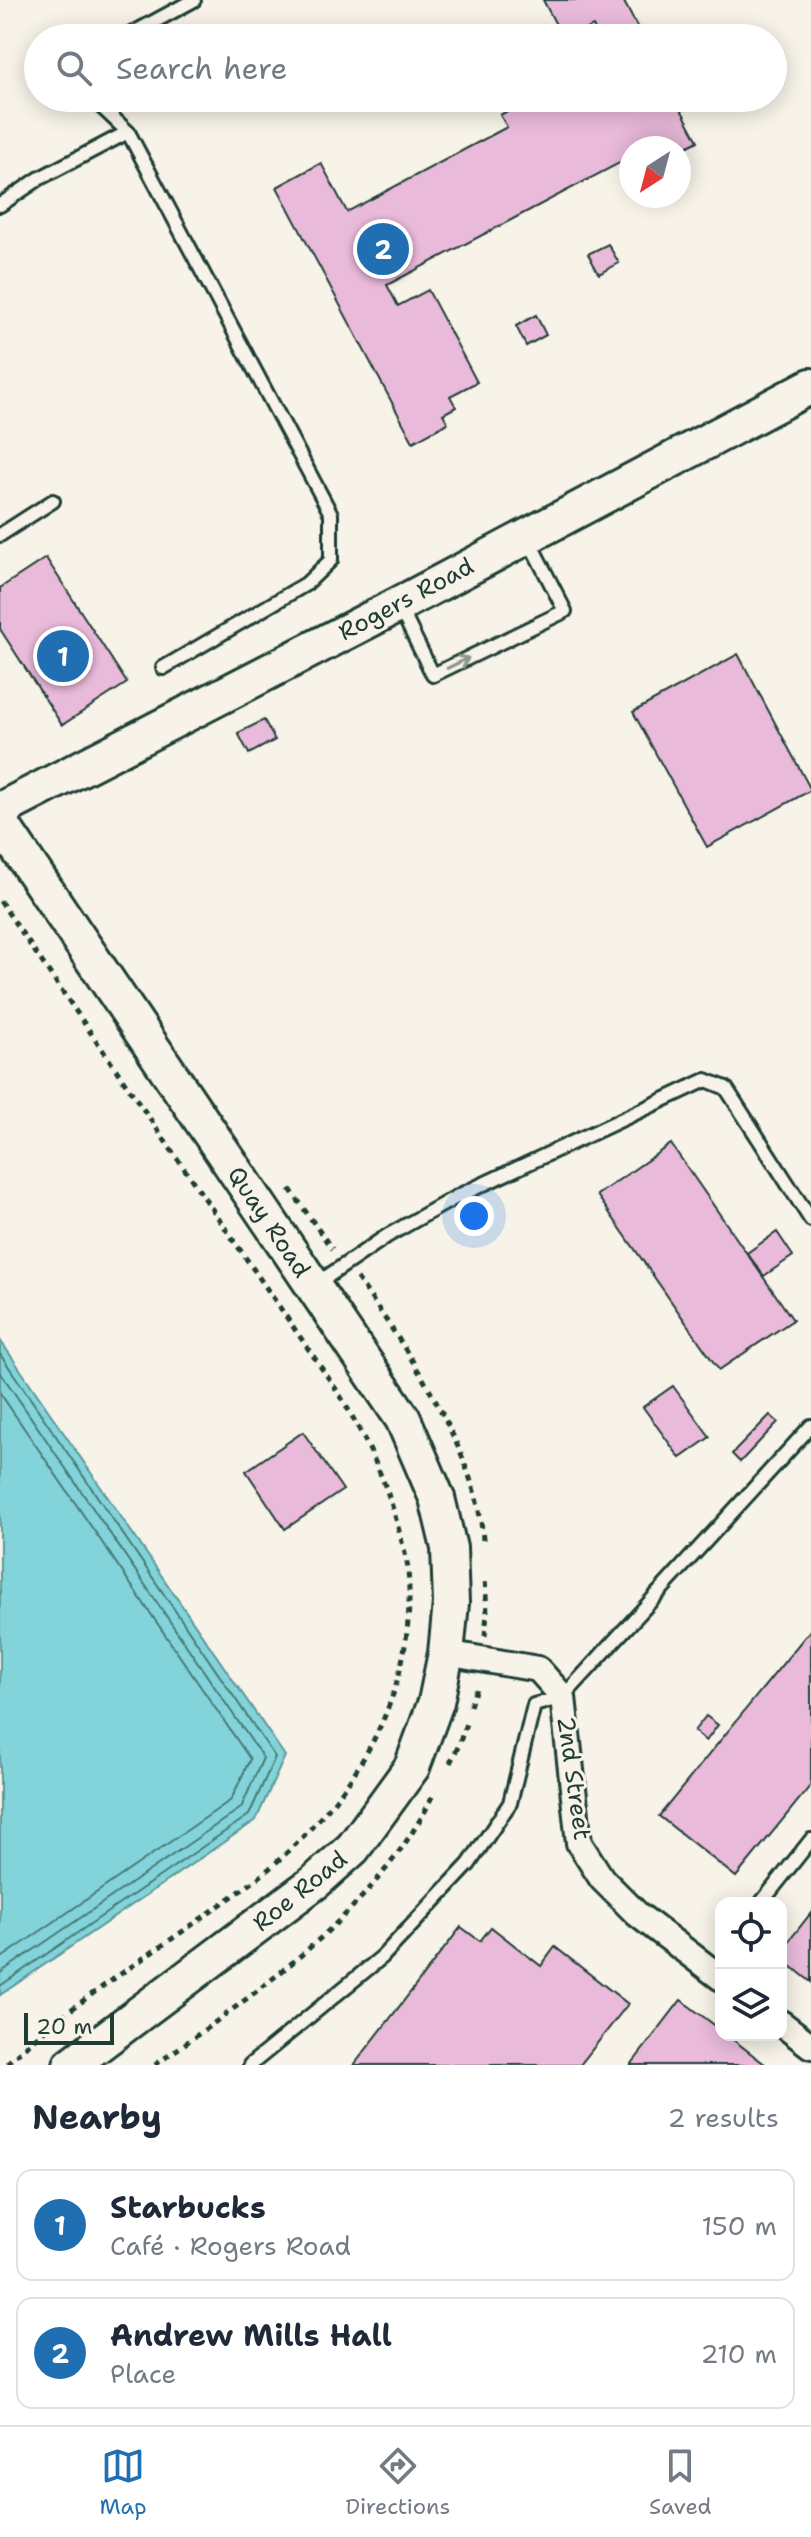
<!DOCTYPE html>
<html lang="en">
<head>
<meta charset="utf-8">
<style>
  :root { --surface:#fff; --page:#f6f6f7; --text:#1f2937; --muted:#747a83; --line:#e0e1e3; --accent:#1f6fb2 }
  body { margin:0; font-family:"Shantell Sans",sans-serif; background:var(--page); color:var(--text) }
  .controls { position:absolute; right:24px; bottom:24px; display:grid; overflow:hidden; border-radius:16px; box-shadow:0 4px 20px #0003 }
  .controls button { width:72px; height:72px; display:grid; place-items:center; padding:0; border:0; border-bottom:2px solid var(--line); background:var(--surface); color:var(--text); font:40px sans-serif }
  .compass { position:absolute; left:619px; top:136px; width:72px; height:72px; border-radius:50%; background:var(--surface); box-shadow:0 4px 20px #0003; rotate:216deg }
  .scale { position:absolute; left:24px; bottom:20px; width:90px; box-sizing:border-box; padding-left:8px; border:4px solid #1f3d34; border-top:0; font-size:22px; line-height:28px; white-space:nowrap; color:#1f3d34; -webkit-text-stroke:6px #f7f3e8; paint-order:stroke }
  .you { position:absolute; left:474px; top:1216px; width:28px; height:28px; margin:-20px; border:6px solid #fff; border-radius:50%; background:#1a73e8; box-shadow:0 0 0 12px #1a73e833 }
  .badge { display:grid; place-items:center; width:52px; height:52px; border-radius:50%; background:var(--accent); color:#fff; font-size:26px; font-weight:700 }
  .pin { position:absolute; translate:-50% -50%; border:4px solid #fff; box-shadow:0 2px 8px #0006 }
  .list { margin:0; padding:0; list-style:none }
  h2 { display:flex; justify-content:space-between; align-items:center; height:104px; margin:0; padding:0 32px; font-size:34px }
  h2 small { font-size:26px; font-weight:400; color:var(--muted) }
  .list li { display:grid; grid-template-columns:52px 1fr auto; gap:24px; align-items:center; box-sizing:border-box; height:112px; margin:0 16px 16px; padding:0 16px; border:2px solid var(--line); border-radius:16px }
  .list b { display:block; font-size:30px; white-space:nowrap }
  .list p { margin:0; font-size:26px; white-space:nowrap; color:var(--muted) }
  .list em { font-size:26px; font-style:normal; color:var(--muted) }
  .icon { flex:none; width:44px; height:44px; fill:none; stroke:currentColor; stroke-width:2; stroke-linecap:round; stroke-linejoin:round }
  .map { position:relative; flex:none; width:811px; height:2065px; overflow:hidden }
  .search { position:absolute; background:var(--surface); box-shadow:0 4px 20px #0003; left:24px; right:24px; top:24px; height:88px; display:flex; align-items:center; gap:20px; box-sizing:border-box; padding:0 28px; border-radius:44px; color:var(--muted); font-size:30px }
  .sheet { height:360px; background:var(--surface) }
  nav { display:flex; justify-content:space-around; align-items:center; box-sizing:border-box; height:112px; border-top:2px solid var(--line); background:var(--surface); font-size:22px; color:var(--muted) }
  nav a { display:grid; justify-items:center; gap:4px }
  nav .on { color:var(--accent) }
  .map>svg:first-child { display:block }
  .water { fill:#83d4da; stroke:#5b9898; stroke-width:2 }
  .lines { fill:none; stroke-linecap:round; stroke-linejoin:round }
  .shore { stroke:#477976; stroke-width:2 }
  .building { fill:#eabadb; stroke:#1f3d34; stroke-width:2 }
  .lane-casing { stroke:#1f3d34; stroke-width:18 }
  .street-casing { stroke:#1f3d34; stroke-width:30 }
  .secondary-casing { stroke:#1f3d34; stroke-width:40 }
  .path { stroke:#1f3d34; stroke-width:5; stroke-dasharray:6 6; stroke-linecap:butt }
  .lane { stroke:#f7f3e8; stroke-width:12 }
  .street { stroke:#f7f3e8; stroke-width:24 }
  .secondary { stroke:#f7f3e8; stroke-width:34 }
  .oneway { stroke:#8b988e }
  .labels { text-anchor:middle; stroke-width:6; stroke-linejoin:round; paint-order:stroke }
  .street-label { font-size:24px; fill:#1f3d34; stroke:#f7f3e8 }
</style>
</head>
<body>
<div class="map">
<svg width="811" height="2065" viewBox="0 0 811 2065">
  <rect width="100%" height="100%" fill="#f7f3e8"/>
  <filter id="ink" filterUnits="userSpaceOnUse"><feTurbulence type="fractalNoise" baseFrequency=".0125" numOctaves="2"/><feDisplacementMap in="SourceGraphic" scale="16" xChannelSelector="R" yChannelSelector="G"/><feConvolveMatrix kernelMatrix="1 2 1 2 8 2 1 2 1" color-interpolation-filters="sRGB"/></filter>
  <g filter="url(#ink)">
    <polygon class="water" points="0,1340 285,1756 256,1820 0,1995"/>
    <g class="lines">
      <g class="shore">
        <polyline points="0,1354 275,1757 249,1815 0,1986"/>
        <polyline points="0,1372 263,1758 241,1808 0,1973"/>
        <polyline points="0,1393 250,1759 231,1800 0,1959"/>
      </g>
    </g>
    <g class="building">
      <polygon points="543,0 623,0 643,38 599,38 593,26 569,38 563,38"/>
      <polygon points="344,98 366,98 348,107"/>
      <polygon points="533,98 540,108 560,98 675,98 698,141 679,151 679,148 658,148 656,144 648,148 631,148 631,157 387,285 398,306 428,290 477,382 450,396 456,407 443,414 448,423 413,442 277,187 321,163 347,212 507,127 500,115"/>
      <polygon points="608,244 619,263 599,274 588,254"/>
      <polygon points="536,315 546,335 526,346 516,326"/>
      <polygon points="46,558 127,683 62,725 0,629 0,588"/>
      <polygon points="738,654 811,790 707,847 633,712"/>
      <polygon points="264,720 275,740 249,754 238,733"/>
      <polygon points="671,1144 793,1320 719,1370 597,1195"/>
      <polygon points="777,1232 793,1256 764,1276 747,1253"/>
      <polygon points="673,1386 710,1437 680,1458 643,1407"/>
      <polygon points="770,1415 778,1422 740,1462 732,1454"/>
      <polygon points="303,1432 343,1490 285,1529 246,1471"/>
      <polygon points="811,1629 811,1785 736,1877 659,1816"/>
      <polygon points="706,1716 718,1725 706,1741 694,1731"/>
      <polygon points="811,1913 811,1982 781,1958 781,1951"/>
      <polygon points="461,1927 480,1941 491,1927 541,1966 555,1947 628,2004 580,2065 354,2065"/>
      <polygon points="681,2000 721,2030 721,2035 727,2035 766,2065 631,2065"/>
    </g>
    <g class="lines">
      <g class="lane-casing">
        <g id="lane">
          <polyline points="124,38 194,0"/>
          <polyline points="92,98 128,132 331,514 331,560 306,584 163,668"/>
          <polyline points="0,205 40,178 128,132"/>
          <polyline points="0,535 53,501"/>
          <polyline points="400,608 433,675 565,611 527,537"/>
          <polyline points="315,1285 387,1236 458,1196 706,1080 726,1088 811,1220"/>
          <polyline points="761,1903 811,1840"/>
          <polyline points="250,2065 382,1957 469,1864 510,1803 534,1705 563,1697 811,1426"/>
        </g>
      </g>
      <g class="street-casing">
        <g id="street">
          <polyline points="446,1653 538,1669 563,1697 579,1843 602,1879 637,1914 721,1978"/>
          <polyline points="781,2023 811,2046"/>
        </g>
      </g>
      <g class="secondary-casing">
        <g id="secondary">
          <polyline points="0,810 398,605 811,386"/>
          <polyline points="0,822 403,1419 437,1498 449,1548 451,1603 446,1653 436,1702 412,1767 353,1848 315,1882 71,2065"/>
        </g>
      </g>
      <g class="path">
        <path d="M0,901L338,1392C365,1437 388,1483 400,1535C403,1546 407,1559 408,1570C418,1695 355,1796 263,1874C246,1888 226,1900 209,1913C140,1962 66,2007 5,2065"/>
        <polyline points="290,1189 332,1249"/>
        <path d="M357,1278C407,1349 477,1452 483,1540"/>
        <polyline points="485,1636 487,1613 485,1578"/>
        <polyline points="470,1706 477,1685"/>
        <polyline points="450,1763 459,1745 467,1720"/>
        <path d="M155,2065C258,1992 375,1912 433,1796"/>
      </g>
      <use href="#lane" class="lane"/>
      <use href="#street" class="street"/>
      <use href="#secondary" class="secondary"/>
    </g>
    <defs><path id="oneway-shaft" d="M-6 0H5M1.5-3L5.5 0L1.5 3" fill="none" stroke-width="1.6" stroke-linecap="round" stroke-linejoin="round" transform="scale(2)"/></defs>
    <use class="oneway" href="#oneway-shaft" transform="translate(458 663) rotate(-26)"/>
  </g>
  <g class="labels">
    <g class="street-label">
      <text transform="translate(406 599) rotate(-28)" y="8">Rogers Road</text>
      <text transform="translate(269 1222) rotate(56)" y="8">Quay Road</text>
      <text transform="translate(574 1778) rotate(82)" y="8">2nd Street</text>
      <text transform="translate(300 1891) rotate(-39)" y="8">Roe Road</text>
    </g>
  </g>
</svg>
<div class="controls">
<button><svg class="icon" aria-label="locate" viewBox="0 0 24 24"><circle cx="12" cy="12" r="6"/><path d="M12 2v4M12 18v4M2 12h4M18 12h4"/></svg></button>
<button><svg class="icon" aria-label="layers" viewBox="0 0 24 24"><path d="M12 4l9 5-9 5-9-5zM3 14l9 5 9-5"/></svg></button>
</div>
<svg class="compass" viewBox="-18 -18 36 36"><path d="M0-13l5 13h-10z" fill="#e53935"/><path d="M0 13l5-13h-10z" fill="#747a83"/></svg>
<div class="scale">20 m</div>
<div class="you"></div>
<div class="pin badge" style="left:63px;top:656px">1</div>
<div class="pin badge" style="left:383px;top:249px">2</div>
<div class="search"><svg class="icon" aria-label="search" viewBox="0 0 24 24"><circle cx="10" cy="10" r="6"/><path d="M15 15l6 6"/></svg>Search here</div>
</div>
<section class="sheet">
<h2>Nearby<small>2 results</small></h2>
<ul class="list">
<li><span class="badge">1</span><div><b>Starbucks</b><p>Café · Rogers Road</p></div><em>150 m</em></li>
<li><span class="badge">2</span><div><b>Andrew Mills Hall</b><p>Place</p></div><em>210 m</em></li>
</ul>
</section>
<nav>
<a class="on"><svg class="icon" aria-label="map" viewBox="0 0 24 24"><path d="M3 6l6-2 6 2 6-2v14l-6 2-6-2-6 2zM9 4v14M15 6v14"/></svg>Map</a>
<a><svg class="icon" aria-label="directions" viewBox="0 0 24 24"><path d="M12 3l9 9-9 9-9-9zM9 14v-3h6M13 9l2 2-2 2"/></svg>Directions</a>
<a><svg class="icon" aria-label="saved" viewBox="0 0 24 24"><path d="M7 4h10v16l-5-4-5 4z"/></svg>Saved</a>
</nav>
</body>
</html>
